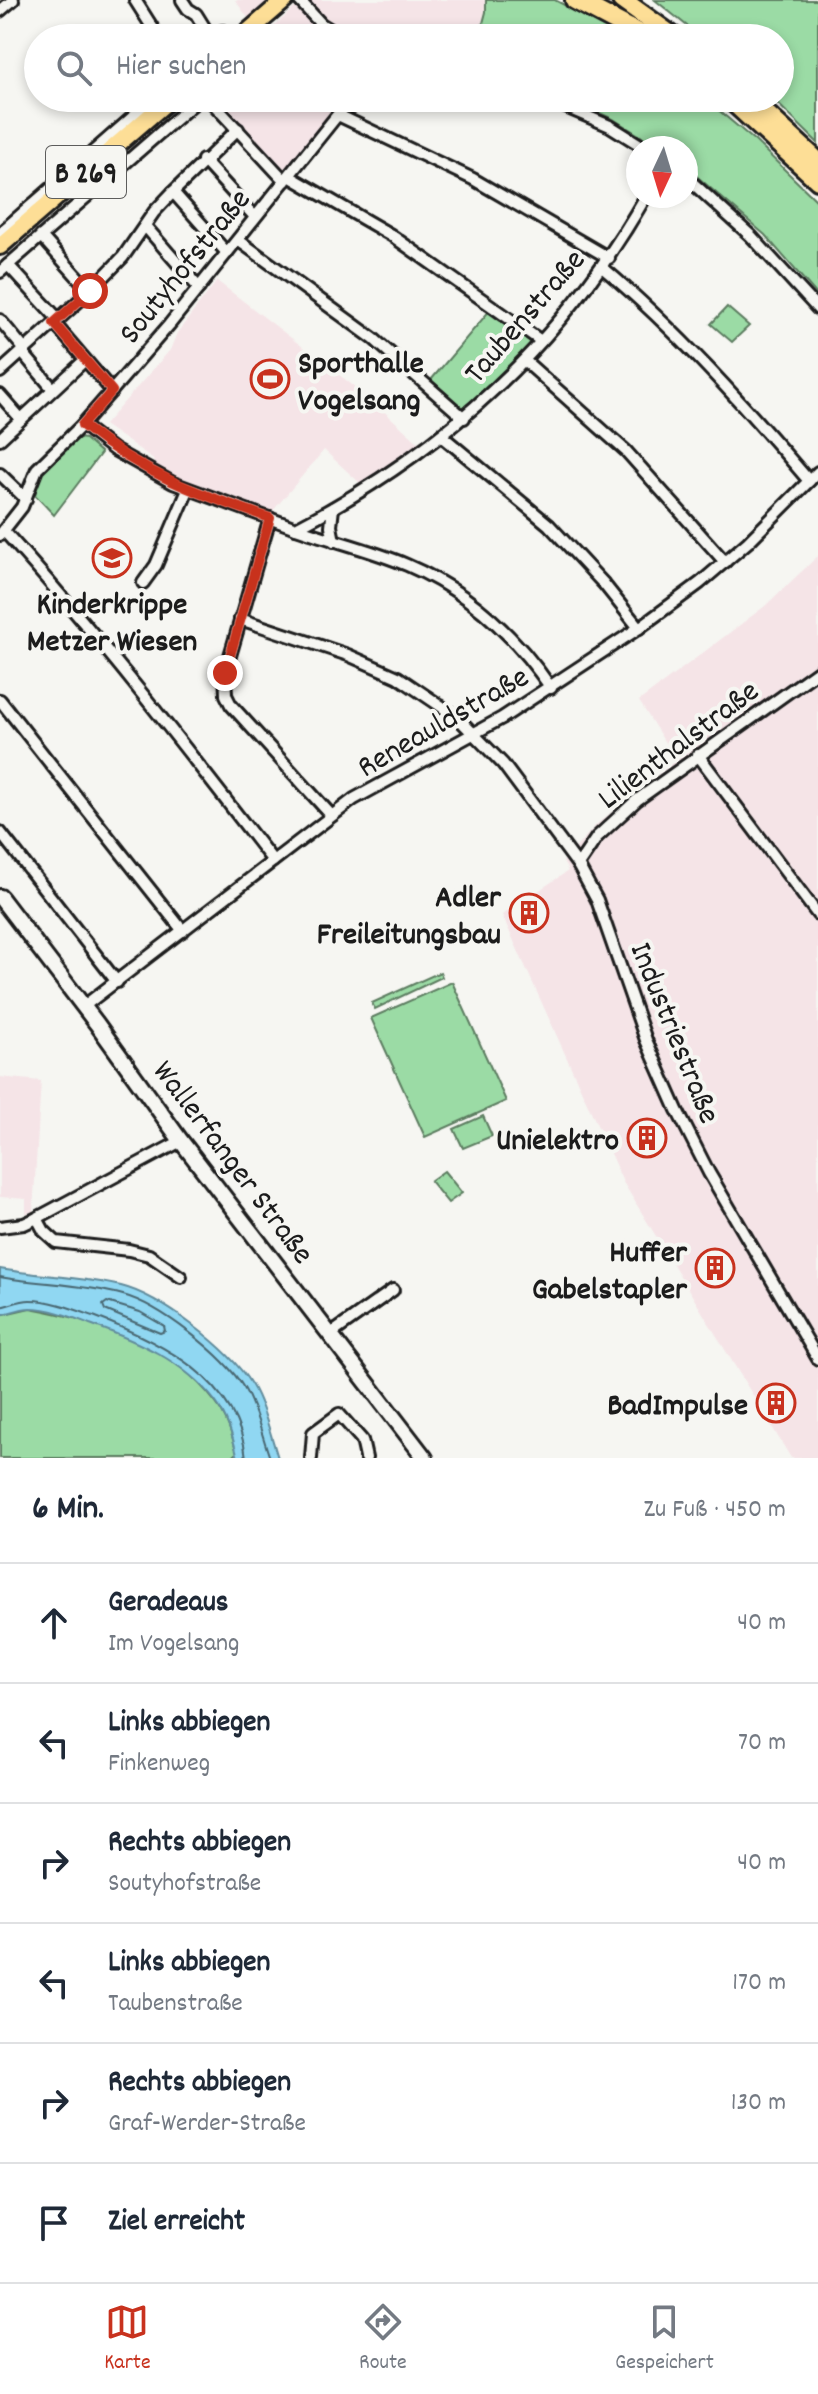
<!DOCTYPE html>
<html lang="de">
<head>
<meta charset="utf-8">
<style>
  :root { --surface:#fff; --page:#f2f2f3; --text:#1f2937; --muted:#747a83; --line:#e0e1e3; --accent:#c8321e }
  body { margin:0; font-family:Dekko,sans-serif; background:var(--page); color:var(--text) }
  .compass { position:absolute; left:626px; top:136px; width:72px; height:72px; border-radius:50%; background:var(--surface); box-shadow:0 4px 12px #0003; rotate:184deg }
  .stop { position:absolute; width:24px; height:24px; margin:-18px; border:6px solid #c8321e; border-radius:50%; background:#fff }
  .stop.end { background:#c8321e; border-color:#fff; box-shadow:0 2px 8px #0008 }
  .list { margin:0; padding:0; list-style:none }
  h2 { display:flex; justify-content:space-between; align-items:center; height:104px; margin:0; padding:0 32px; font-size:34px }
  h2 small { font-size:26px; font-weight:400; color:var(--muted) }
  .list li { display:grid; grid-template-columns:52px 1fr auto; gap:24px; align-items:center; box-sizing:border-box; height:120px; padding:0 32px; border-top:2px solid var(--line) }
  .list b { display:block; font-size:30px; white-space:nowrap }
  .list p { margin:0; font-size:26px; white-space:nowrap; color:var(--muted) }
  .list em { font-size:26px; font-style:normal; color:var(--muted) }
  .icon { flex:none; width:44px; height:44px; fill:none; stroke:currentColor; stroke-width:2; stroke-linecap:round; stroke-linejoin:round }
  .map { position:relative; flex:none; width:818px; height:1458px; overflow:hidden }
  .search { position:absolute; background:var(--surface); box-shadow:0 4px 12px #0003; left:24px; right:24px; top:24px; height:88px; display:flex; align-items:center; gap:20px; box-sizing:border-box; padding:0 28px; border-radius:44px; color:var(--muted); font-size:30px }
  .sheet { height:824px; background:var(--surface) }
  nav { display:flex; justify-content:space-around; align-items:center; box-sizing:border-box; height:112px; border-top:2px solid var(--line); background:var(--surface); font-size:22px; color:var(--muted) }
  nav a { display:grid; justify-items:center; gap:4px }
  nav .on { color:var(--accent) }
  .map>svg:first-child { display:block }
  .built { fill:#f5e4e7 }
  .green { fill:#9bdba5; stroke:#5c7c60; stroke-width:2 }
  .water { fill:#90d7f2; stroke:#628c9c; stroke-width:2 }
  .lines { fill:none; stroke-linecap:round; stroke-linejoin:round }
  .shore { stroke:#4a6772; stroke-width:2 }
  .street-casing { stroke:#1c1c1c; stroke-width:16 }
  .secondary-casing { stroke:#1c1c1c; stroke-width:20 }
  .primary-casing { stroke:#1c1c1c; stroke-width:22 }
  .highway-casing { stroke:#1c1c1c; stroke-width:24 }
  .street { stroke:#f6f6f2; stroke-width:10 }
  .secondary { stroke:#f6f6f2; stroke-width:14 }
  .primary { stroke:#fdde96; stroke-width:16 }
  .highway { stroke:#fdde96; stroke-width:18 }
  .route { stroke:#c8321e; stroke-width:10 }
  .labels { text-anchor:middle; stroke-width:8; stroke-linejoin:round; paint-order:stroke }
  .shield { fill:#f6f6f2; stroke:#5d5d5c; stroke-width:2 }
  .shield-label { font-size:30px; font-weight:bold; fill:#1c1c1c }
  .street-label { font-size:32px; fill:#1c1c1c; stroke:#f6f6f2 }
  .poi-label { font-size:32px; font-weight:bold; fill:#1c1c1c; stroke:#f6f6f2; text-anchor:end }
</style>
</head>
<body>
<div class="map">
<svg width="818" height="1458" viewBox="0 0 818 1458">
  <rect width="100%" height="100%" fill="#f6f6f2"/>
  <filter id="ink" filterUnits="userSpaceOnUse"><feTurbulence type="fractalNoise" baseFrequency=".0125" numOctaves="2"/><feDisplacementMap in="SourceGraphic" scale="16" xChannelSelector="R" yChannelSelector="G"/><feConvolveMatrix kernelMatrix="1 2 1 2 8 2 1 2 1" color-interpolation-filters="sRGB"/></filter>
  <g filter="url(#ink)">
    <g class="built">
      <polygon points="235,0 269,0 248,18"/>
      <polygon points="303,0 486,0 486,12 479,38 261,38"/>
      <polygon points="239,98 343,98 299,154 281,172 225,110"/>
      <polygon points="217,281 368,397 420,444 360,483 324,450 272,512 200,489 156,467 152,458 104,425 170,350 177,333"/>
      <polygon points="818,556 818,1458 791,1458 623,1182 502,915 568,871 563,862 597,824 676,760 639,701 765,606"/>
      <polygon points="0,1077 41,1081 33,1212 26,1213 26,1199 0,1197"/>
    </g>
    <g class="green">
      <polygon points="486,0 555,0 626,38 479,38 486,12"/>
      <polygon points="655,0 818,0 818,143 772,98 780,98 780,38 702,38"/>
      <polygon points="566,98 704,98 755,141 818,202 818,296 765,235 686,167 686,148 660,148 613,119"/>
      <polygon points="727,307 749,326 732,342 711,324"/>
      <polygon points="490,310 533,342 519,358 464,410 431,380"/>
      <path d="M79,438L85,439L101,453L54,515L35,495C40,465 56,457 79,438Z"/>
      <polygon points="440,972 442,977 375,1009 372,1003"/>
      <polygon points="452,982 506,1101 425,1137 371,1018"/>
      <polygon points="483,1116 492,1136 463,1148 454,1129"/>
      <polygon points="444,1171 462,1193 448,1203 430,1181"/>
      <path d="M30,1308C96,1320 174,1346 215,1402C227,1417 232,1435 237,1453L232,1458H0V1315Z"/>
    </g>
    <path class="water" d="M0,1269C40,1276 81,1277 121,1286C161,1296 229,1348 251,1384C263,1403 271,1436 278,1458H238C233,1438 228,1418 215,1401C183,1360 137,1341 90,1324C72,1317 50,1308 30,1308C21,1308 9,1313 0,1315Z"/>
    <g class="lines">
      <g class="shore">
        <path d="M0,1277C40,1284 83,1284 123,1295C160,1305 224,1355 244,1388C256,1408 262,1436 270,1458"/>
        <polygon points="107,1302 140,1312 164,1326 165,1331 160,1333 105,1310 103,1305"/>
        <path d="M0,1307C9,1305 21,1300 30,1300C52,1300 76,1310 96,1317C161,1342 239,1380 246,1458"/>
      </g>
      <g class="street-casing">
        <g id="street">
          <polyline points="135,0 159,38"/>
          <polyline points="182,0 188,9 196,14 209,35 223,31 229,38"/>
          <polyline points="299,0 321,24 344,38"/>
          <polyline points="0,11 13,0"/>
          <polyline points="208,98 285,181"/>
          <polyline points="544,98 610,126 645,148"/>
          <polyline points="338,115 473,179 609,258"/>
          <polyline points="203,160 255,217"/>
          <polyline points="289,176 391,235 541,341"/>
          <polyline points="686,177 751,236 818,309"/>
          <polyline points="173,192 227,253"/>
          <polyline points="145,226 199,288"/>
          <polyline points="0,233 151,101 165,98"/>
          <polyline points="41,236 90,291"/>
          <polyline points="238,240 374,339 464,418"/>
          <polyline points="8,265 58,319"/>
          <path d="M602,267C678,331 744,405 809,481"/>
          <polyline points="0,272 200,98"/>
          <polyline points="0,320 25,350"/>
          <polyline points="54,323 112,391"/>
          <polyline points="22,352 53,389"/>
          <polyline points="525,361 626,451 725,562"/>
          <polyline points="0,372 90,291 123,257 154,212 173,192 238,129"/>
          <polyline points="0,395 21,419"/>
          <path d="M82,425L114,450L173,483L296,528C446,450 562,343 646,196"/>
          <polyline points="442,436 549,525 604,584 639,628"/>
          <polyline points="0,439 85,360"/>
          <polyline points="0,474 26,499"/>
          <polyline points="333,508 331,526 334,541"/>
          <polyline points="270,518 225,673 226,695 231,705 331,815"/>
          <path d="M296,528C333,541 372,550 407,565C468,591 514,634 551,688"/>
          <path d="M4,531C99,636 186,748 273,861"/>
          <polyline points="0,535 22,507 37,469 82,425 169,325 351,98"/>
          <polyline points="143,583 156,565 188,490"/>
          <polyline points="240,619 348,655 398,677 457,717 503,764 578,865 597,900 646,1040 677,1110 709,1173 818,1359"/>
          <polyline points="0,700 183,931"/>
          <polyline points="698,755 818,915"/>
          <polyline points="0,832 117,982"/>
          <polyline points="578,865 597,837 637,800 818,671"/>
          <polyline points="84,1006 354,799 502,718 639,628 700,583 748,542 818,472"/>
          <polyline points="37,1218 44,1231 56,1242 129,1250 149,1255 181,1277"/>
          <polyline points="0,1227 24,1224 37,1218 181,1141"/>
          <polyline points="331,1334 393,1290"/>
          <polyline points="311,1458 313,1433 339,1414 362,1440 366,1458"/>
        </g>
      </g>
      <g class="secondary-casing">
        <polyline id="secondary" points="0,897 97,1024 181,1141 425,1458"/>
      </g>
      <g class="primary-casing">
        <g id="primary">
          <polyline points="241,38 285,0"/>
          <polyline points="0,246 171,98"/>
        </g>
      </g>
      <g class="highway-casing">
        <g id="highway">
          <polyline points="575,0 647,38"/>
          <polyline points="622,0 675,38"/>
          <polyline points="729,98 818,180"/>
          <polyline points="749,98 818,162"/>
        </g>
      </g>
      <use href="#street" class="street"/>
      <use href="#secondary" class="secondary"/>
      <use href="#primary" class="primary"/>
      <use href="#highway" class="highway"/>
    </g>
  </g>
  <g class="lines" filter="url(#ink)">
    <path class="route" d="M90,291L54,323L112,391L82,425C145,475 195,493 270,518L225,673"/>
  </g>
  <defs>
    <g id="stadium-ring" transform="scale(2)"><circle r="9.5" fill="#f6f6f2" stroke="#c8321e" stroke-width="1.5"/><path d="M0-5a6.5 5 0 1 0 0 10a6.5 5 0 1 0 0-10ZM-3.5-1.8h7v3.6h-7Z" fill="#c8321e"/></g>
    <g id="school-ring" transform="scale(2)"><circle r="9.5" fill="#f6f6f2" stroke="#c8321e" stroke-width="1.5"/><path d="M0-5L7-2L0 1L-7-2ZM-4 1L0 2.5L4 1V4Q0 6-4 4Z" fill="#c8321e"/></g>
    <g id="building-ring" transform="scale(2)"><circle r="9.5" fill="#f6f6f2" stroke="#c8321e" stroke-width="1.5"/><path d="M-4-6H4V6H1V3H-1V6H-4ZM-2.5-4.3h1.7v1.8h-1.7ZM.8-4.3h1.7v1.8H.8ZM-2.5-1h1.7V.8h-1.7ZM.8-1h1.7V.8H.8Z" fill="#c8321e"/></g>
  </defs>
  <g fill-rule="evenodd">
    <use href="#stadium-ring" x="270" y="379"/>
    <use href="#school-ring" x="112" y="558"/>
    <use href="#building-ring" x="529" y="913"/>
    <use href="#building-ring" x="647" y="1138"/>
    <use href="#building-ring" x="715" y="1268"/>
    <use href="#building-ring" x="776" y="1403"/>
  </g>
  <g class="labels">
    <rect class="shield" x="46" y="146" width="80" height="52" rx="6"/>
    <g class="shield-label">
      <text x="86" y="182">B 269</text>
    </g>
    <g class="street-label">
      <text transform="translate(183 265) rotate(-51)" y="11">Soutyhofstraße</text>
      <text transform="translate(523 315) rotate(-49)" y="11">Taubenstraße</text>
      <text transform="translate(442 720) rotate(-30)" y="11">Reneauldstraße</text>
      <text transform="translate(677 743) rotate(-37)" y="11">Lilienthalstraße</text>
      <text transform="translate(677 1032) rotate(68)" y="11">Industriestraße</text>
      <text transform="translate(235 1161) rotate(53)" y="11">Wallerfanger Straße</text>
    </g>
    <g class="poi-label">
      <text x="298" y="372" text-anchor="start">Sporthalle<tspan x="298" dy="37">Vogelsang</tspan></text>
      <text x="112" y="613" text-anchor="middle">Kinderkrippe<tspan x="112" dy="37">Metzer Wiesen</tspan></text>
      <text x="501" y="906">Adler<tspan x="501" dy="37">Freileitungsbau</tspan></text>
      <text x="619" y="1149">Unielektro</text>
      <text x="687" y="1261">Huffer<tspan x="687" dy="37">Gabelstapler</tspan></text>
      <text x="748" y="1414">BadImpulse</text>
    </g>
  </g>
</svg>
<svg class="compass" viewBox="-18 -18 36 36"><path d="M0-13l5 13h-10z" fill="#e53935"/><path d="M0 13l5-13h-10z" fill="#747a83"/></svg>
<div class="stop" style="left:90px;top:291px"></div>
<div class="stop end" style="left:225px;top:673px"></div>
<div class="search"><svg class="icon" aria-label="search" viewBox="0 0 24 24"><circle cx="10" cy="10" r="6"/><path d="M15 15l6 6"/></svg>Hier suchen</div>
</div>
<section class="sheet">
<h2>6 Min.<small>Zu Fuß · 450 m</small></h2>
<ul class="list">
<li><svg class="icon" aria-label="ahead" viewBox="0 0 24 24"><path d="M12 20V5M6 11l6-6 6 6"/></svg><div><b>Geradeaus</b><p>Im Vogelsang</p></div><em>40 m</em></li>
<li><svg class="icon" aria-label="left" viewBox="0 0 24 24"><path d="M17 20v-9H6M10 6l-5 5 5 5"/></svg><div><b>Links abbiegen</b><p>Finkenweg</p></div><em>70 m</em></li>
<li><svg class="icon" aria-label="right" viewBox="0 0 24 24"><path d="M7 20v-9h11M14 6l5 5-5 5"/></svg><div><b>Rechts abbiegen</b><p>Soutyhofstraße</p></div><em>40 m</em></li>
<li><svg class="icon" aria-label="left" viewBox="0 0 24 24"><path d="M17 20v-9H6M10 6l-5 5 5 5"/></svg><div><b>Links abbiegen</b><p>Taubenstraße</p></div><em>170 m</em></li>
<li><svg class="icon" aria-label="right" viewBox="0 0 24 24"><path d="M7 20v-9h11M14 6l5 5-5 5"/></svg><div><b>Rechts abbiegen</b><p>Graf-Werder-Straße</p></div><em>130 m</em></li>
<li><svg class="icon" aria-label="arrive" viewBox="0 0 24 24"><path d="M6 21V4h12l-3 4 3 4H6"/></svg><div><b>Ziel erreicht</b></div></li>
</ul>
</section>
<nav>
<a class="on"><svg class="icon" aria-label="map" viewBox="0 0 24 24"><path d="M3 6l6-2 6 2 6-2v14l-6 2-6-2-6 2zM9 4v14M15 6v14"/></svg>Karte</a>
<a><svg class="icon" aria-label="directions" viewBox="0 0 24 24"><path d="M12 3l9 9-9 9-9-9zM9 14v-3h6M13 9l2 2-2 2"/></svg>Route</a>
<a><svg class="icon" aria-label="saved" viewBox="0 0 24 24"><path d="M7 4h10v16l-5-4-5 4z"/></svg>Gespeichert</a>
</nav>
</body>
</html>
